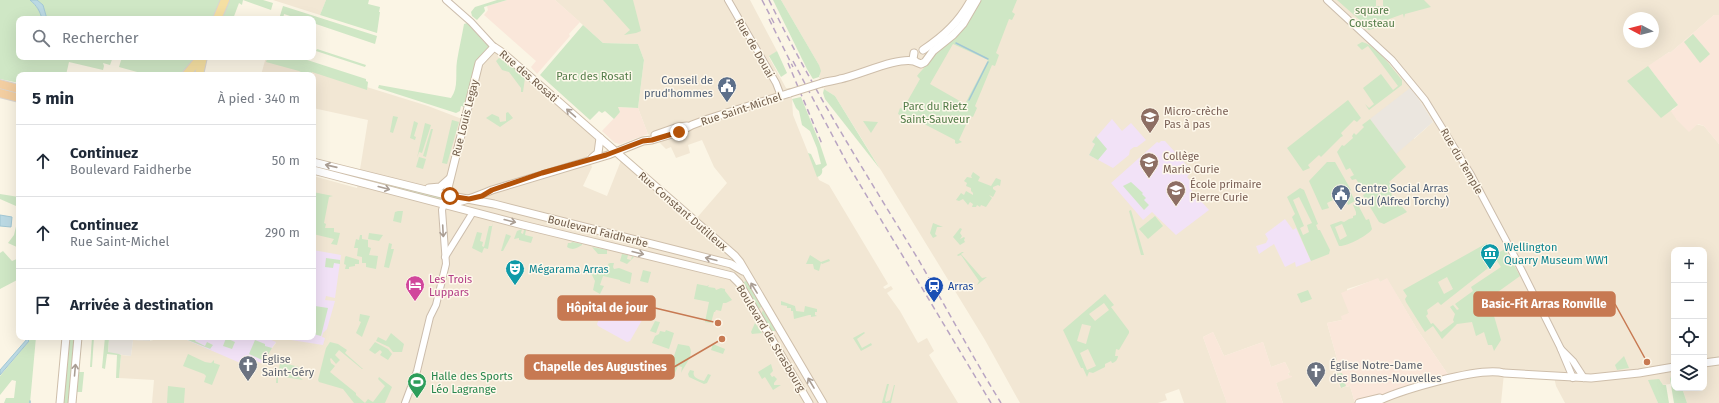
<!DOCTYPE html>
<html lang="fr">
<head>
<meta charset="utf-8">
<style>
  :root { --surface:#fff; --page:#f6f6f7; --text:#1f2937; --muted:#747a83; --line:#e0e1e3 }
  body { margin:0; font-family:"Fira Sans",sans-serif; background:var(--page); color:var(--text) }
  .controls { position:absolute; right:12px; bottom:12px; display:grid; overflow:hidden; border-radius:8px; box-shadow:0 4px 16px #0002 }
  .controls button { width:36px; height:36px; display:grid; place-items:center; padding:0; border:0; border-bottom:1px solid var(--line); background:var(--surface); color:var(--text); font:20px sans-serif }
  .compass { position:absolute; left:1623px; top:12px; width:36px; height:36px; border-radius:50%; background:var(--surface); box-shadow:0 4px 16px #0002; rotate:277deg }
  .stop { position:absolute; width:12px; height:12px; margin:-9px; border:3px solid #b45309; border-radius:50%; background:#fff }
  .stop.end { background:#b45309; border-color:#fff; box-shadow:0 1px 4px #0008 }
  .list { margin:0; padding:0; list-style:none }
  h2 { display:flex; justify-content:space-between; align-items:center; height:52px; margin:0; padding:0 16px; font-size:17px }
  h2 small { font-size:13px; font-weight:400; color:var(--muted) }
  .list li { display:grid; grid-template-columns:26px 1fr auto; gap:12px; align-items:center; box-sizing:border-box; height:72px; padding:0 16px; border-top:1px solid var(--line) }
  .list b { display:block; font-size:15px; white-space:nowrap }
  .list p { margin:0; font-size:13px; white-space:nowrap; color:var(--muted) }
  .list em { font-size:13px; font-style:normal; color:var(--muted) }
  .icon { flex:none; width:22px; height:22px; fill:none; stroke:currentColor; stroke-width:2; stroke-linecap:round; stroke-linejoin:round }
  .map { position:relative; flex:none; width:1719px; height:403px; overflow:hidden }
  .search { position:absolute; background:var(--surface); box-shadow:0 4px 16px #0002; left:16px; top:16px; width:300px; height:44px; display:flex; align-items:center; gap:10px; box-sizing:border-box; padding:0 14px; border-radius:8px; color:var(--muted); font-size:15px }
  .panel { position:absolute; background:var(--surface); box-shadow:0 4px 16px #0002; left:16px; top:72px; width:300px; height:268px; border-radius:8px }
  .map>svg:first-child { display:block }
  .residential { fill:#f2e7d4; fill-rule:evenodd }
  .commercial { fill:#fae7da }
  .industrial { fill:#ebe6df }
  .education { fill:#f2e2f7 }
  .green { fill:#cfe7c5; fill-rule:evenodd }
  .water { fill:#bbd9e3; stroke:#a2c7d4 }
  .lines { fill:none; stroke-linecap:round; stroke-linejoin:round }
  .stream { stroke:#a2c7d4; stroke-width:1.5 }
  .tertiary-casing { stroke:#ccbdac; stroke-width:8 }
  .secondary-casing { stroke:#cebeaa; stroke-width:9 }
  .primary-casing { stroke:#dad5d0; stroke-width:10 }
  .trunk-casing { stroke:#dad5d0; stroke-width:10 }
  .tertiary { stroke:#fff; stroke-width:6 }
  .secondary { stroke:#fff; stroke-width:7 }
  .primary { stroke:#f5dfa2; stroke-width:8 }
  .trunk { stroke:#f3cea1; stroke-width:8 }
  .rail { stroke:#b9a5c3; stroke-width:1.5; stroke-dasharray:6 4; stroke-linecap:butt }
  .secondary-bridge-casing { stroke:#cebeaa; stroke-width:9; stroke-linecap:butt }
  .secondary-bridge { stroke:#fff; stroke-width:7 }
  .oneway { stroke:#aa9e94 }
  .route { stroke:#b45309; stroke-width:5 }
  .labels { text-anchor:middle; stroke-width:3; stroke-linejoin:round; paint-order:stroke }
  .park-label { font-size:11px; fill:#527c48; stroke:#fef8eb }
  .street-label { font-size:11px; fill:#725e4c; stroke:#fef8eb }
  .service-label { font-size:11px; fill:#4e5e75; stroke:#fef8eb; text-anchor:end }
  .education-label { font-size:11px; fill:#785e54; stroke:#fef8eb; text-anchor:start }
  .culture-label { font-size:11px; fill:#0d838f; stroke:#fef8eb; text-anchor:start }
  .hotel-label { font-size:11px; fill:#b23c85; stroke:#fef8eb; text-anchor:start }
  .transit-label { font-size:11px; fill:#164399; stroke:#fef8eb; text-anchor:start }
  .worship-label { font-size:11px; fill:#5b616d; stroke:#fef8eb; text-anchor:start }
  .leisure-label { font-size:11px; fill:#27864d; stroke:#fef8eb; text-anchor:start }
  .leader { fill:none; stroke:#c77952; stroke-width:1.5 }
  .callout-dot { fill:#c77952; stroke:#fef8eb; stroke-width:1.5 }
  .callout { fill:#c77952; stroke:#c77952; stroke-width:1.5 }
  .callout-label { font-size:12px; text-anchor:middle; font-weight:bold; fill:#fff }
</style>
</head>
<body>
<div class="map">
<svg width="1719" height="403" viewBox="0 0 1719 403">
  <rect width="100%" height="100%" fill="#fbf5e5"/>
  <g class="residential">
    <polygon points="273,0 326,0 320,15"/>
    <polygon points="555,0 750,0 777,51 769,57 786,88 789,88 792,99 793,115 819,180 829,185 887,282 888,284 883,287 885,289 891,286 893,289 887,293 900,311 918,343 927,338 934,351 929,355 958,403 152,403 154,380 119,378 121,355 131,356 133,340 150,341 157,339 157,337 180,337 245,364 246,360 254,360 269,352 276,343 268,339 269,337 313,337 313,176 357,188 368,120 313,108 313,75 261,75 266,57 270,57 428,106 462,119 479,63 494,47 600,138 594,152 587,155 592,167 583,186 607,196 622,158 695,220 727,183 714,167 702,140 688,145 690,153 676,158 671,147 666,149 660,143 660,141 648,134 638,108 644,60 638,44 603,43"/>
    <path d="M781,0H1719V15H1714L1670,53L1669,52L1649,66L1677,120L1704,126L1719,144V403H1687L1682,388H1704V250H1674V376H1671L1670,384L1663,385L1650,383L1658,403H1565L1556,386L1554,377L1504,373L1501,403H1367L1449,376L1417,329L1387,279L1380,282L1378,279L1347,289L1349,313L1342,320L1327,323L1341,373L1336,375L1340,388L1350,386L1355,403H1283L1276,383L1289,376L1288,373L1290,372L1285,362L1271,367L1263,342L1224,356L1213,332L1203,337L1227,403H1184L1179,389L1165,394L1167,400L1158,403H1020L985,340L860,136L835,96L824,89L819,77L820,76L819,65ZM1629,18H1653V42H1629ZM1410,89L1420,101L1433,122L1414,139Z"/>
  </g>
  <g class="commercial">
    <polygon points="507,0 555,0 580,22 569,34 570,36 537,74 531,67 536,61 484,15 488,10 487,6"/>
    <polygon points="1714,15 1719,15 1719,144 1704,126 1698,124 1689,132 1677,120 1670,110 1673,110 1678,105 1648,66 1669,52 1670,53"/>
    <polygon points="617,107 638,108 648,134 620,144 615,143 602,131 620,112"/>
    <polygon points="1378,278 1380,282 1387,278 1417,329 1449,376 1367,403 1355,403 1350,386 1340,388 1335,375 1341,373 1327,323 1342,320 1341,316 1349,313 1341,293"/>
    <polygon points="1213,332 1224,356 1263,342 1271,367 1285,362 1290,372 1288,373 1288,375 1292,376 1292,377 1276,383 1283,403 1227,403 1203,337"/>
  </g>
  <g class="industrial">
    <polygon points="1410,88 1420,101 1433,122 1396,154 1370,119"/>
    <polygon points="108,337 150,337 150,341 133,340 131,356 108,353 109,343"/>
  </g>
  <g class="education">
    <polygon points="1112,119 1122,131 1131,123 1146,140 1137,147 1134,147 1130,150 1129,155 1113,168 1089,155 1095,144 1092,142"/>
    <polygon points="1161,141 1165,141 1192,171 1187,177 1195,186 1191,190 1209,210 1176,235 1152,212 1143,220 1111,183 1157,142 1159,143"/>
    <polygon points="1285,219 1293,230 1296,228 1311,261 1296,267 1295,262 1285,267 1274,244 1259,254 1256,246 1266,243 1268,239 1265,234"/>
    <polygon points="313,250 341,255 335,298 326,296 325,300 335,301 327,329 323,333 322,337 325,338 323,345 272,337 313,337"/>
    <polygon points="610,301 645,312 645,315 630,341 627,342 598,326 597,324 606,303"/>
    <polygon points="180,337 269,337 269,339 276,342 269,352 263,364 254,360 253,363 246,360 245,365"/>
  </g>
  <g class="green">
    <path d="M0,0H30C37,6 40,11 42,19H19V57H113L110,65L103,63L104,66L103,70L69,62L66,75H19V83L0,79Z"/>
    <polygon points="37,0 222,0 214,19 78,19 64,17 64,19 47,19 43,5"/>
    <polygon points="229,0 263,0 273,3 271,10 243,0 242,5 239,3 233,19 222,19"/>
    <polygon points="326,0 369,0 368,4 380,7 379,12 380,12 377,33 320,15"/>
    <polygon points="497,0 507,0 484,7 485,11 477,20 472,16 471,12 475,7"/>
    <polygon points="603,0 633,0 641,31 636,33 624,35 630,30"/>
    <polygon points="773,0 781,0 819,65 821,71 819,77 813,79 807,69"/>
    <path d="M979,0H1017L1012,12L1015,14L1012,20L1009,19L996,53L999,55L995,66L992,65L975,106L977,108L973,117L970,116L959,140L962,142L957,144L955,143V140L905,114L903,117L898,114L900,108L903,109L920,79L917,76C922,69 930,63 932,56ZM953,44L988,60L965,104L930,84Z"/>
    <polygon points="1337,0 1376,0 1376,6 1383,6 1383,0 1424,0 1431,7 1405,14 1404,18 1403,14 1381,22 1383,26 1369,30 1360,25 1362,22"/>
    <polygon points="283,6 377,36 375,44 313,23 313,19 299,19 284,14 283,19 279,19"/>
    <path d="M467,23L485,43L488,42L492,47L479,62L467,108L461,106L460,111L456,113L378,88L379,85L451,98C459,87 455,74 457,61C459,48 462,36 464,24Z"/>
    <polygon points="583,25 603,43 638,44 644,60 638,108 618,107 620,112 614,119 605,111 602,113 599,111 590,120 540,75"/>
    <polygon points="1693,34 1710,54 1700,63 1684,42"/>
    <path d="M1362,42C1375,44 1394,70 1402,80V85L1369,110L1365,104L1369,108L1374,104L1363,88L1381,74L1393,90L1398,86L1368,46L1362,50L1357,45Z"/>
    <polygon points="317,49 366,65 365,67 316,51"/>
    <polygon points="777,51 787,73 781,77 769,56"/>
    <polygon points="122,57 195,57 180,75 148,75 119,67"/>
    <polygon points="268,57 298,57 366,79 366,81 368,82 367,90 312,72 311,75 300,75 301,72 299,71 266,62"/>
    <polygon points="499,58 507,62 507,66 510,64 525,78 523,92 521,92 521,88 509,72 502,70 496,61"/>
    <polygon points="1648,66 1678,105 1661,118 1627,81"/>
    <polygon points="824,89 835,96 880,169 825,99 823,93"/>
    <path d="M801,97L820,144L827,165L822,169C823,173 821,176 817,177L808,153L811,154L816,165L821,164L817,148L810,131L802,125L799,111L796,108L792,99Z"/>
    <polygon points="1348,100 1361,118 1357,122 1354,120 1341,133 1343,136 1341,137 1321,157 1319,155 1308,165 1310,168 1303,171 1287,148"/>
    <polygon points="508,112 513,118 500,127 486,118 492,114 499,117 500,122 506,121 506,113"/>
    <polygon points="393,116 398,117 393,133 390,132"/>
    <polygon points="1370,119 1406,167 1389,182 1396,190 1391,194 1407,212 1384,224 1379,222 1363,195 1365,194 1356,179 1352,180 1350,177 1354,175 1350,168 1346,170 1337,152 1342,145 1344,146 1353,138 1352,136 1354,133 1356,135 1364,127 1362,125"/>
    <polygon points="452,120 459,122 447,164 442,163"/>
    <polygon points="414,121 418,123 414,136 416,137 415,140 410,138"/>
    <polygon points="863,121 878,122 871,133"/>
    <polygon points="425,123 431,125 422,153 419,152 417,158"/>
    <polygon points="431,129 433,129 426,157 423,156"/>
    <polygon points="1096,136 1107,149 1098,160 1089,155 1095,144 1092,142"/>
    <polygon points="419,157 426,159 423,169 416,167"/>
    <polygon points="1327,162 1335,162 1351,190 1350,191 1355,201 1348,205 1346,200 1339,202 1335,199 1327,203 1329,208 1322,210 1309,181"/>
    <polygon points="313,164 440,196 441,198 440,199 432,197 313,167"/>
    <polygon points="973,172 980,177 978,181 991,186 996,178 1001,180 1000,186 998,185 993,187 993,189 996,191 993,197 989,195 992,198 986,207 981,205 980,207 977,205 976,207 972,207 973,204 970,202 968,205 963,199 959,201 956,200 961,193 964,195 966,191 973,195 973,193 971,191 971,188 966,186 967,183 964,181 967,177 972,178 971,176"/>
    <polygon points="1131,182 1143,193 1142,194 1146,198 1144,200 1149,205 1144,210 1123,186"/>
    <path d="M1300,188L1304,190L1318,224L1316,225L1318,230H1320L1330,250L1329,254L1311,261L1292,217L1295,214L1287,197ZM1299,197L1312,223L1307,225L1309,232L1303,235L1300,228L1304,226L1293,200Z"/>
    <polygon points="313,192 333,196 329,197 324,223 326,224 325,228 334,228 334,232 340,233 337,245 331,244 334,239 313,234"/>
    <polygon points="0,194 19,197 19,205 16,204 16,206 0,199"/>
    <path d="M1357,203L1366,220L1369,219L1372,229C1369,235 1346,247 1339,246L1330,225L1341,221L1344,222L1349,219L1353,218V216L1356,215V212L1353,205ZM1342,224L1347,236L1340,240L1335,227Z"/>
    <polygon points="1131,210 1144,255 1141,255 1129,211"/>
    <polygon points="398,211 403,211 401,223 393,221 395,212"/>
    <polygon points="1155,216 1163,226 1148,239 1139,229"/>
    <polygon points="17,222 19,223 19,248 8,243 14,235"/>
    <polygon points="493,222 488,249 484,248 482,253 472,248 477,232 482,233 480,241 483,242 482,246 484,247 489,226 492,226"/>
    <polygon points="933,223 943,227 937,227 935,234 937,236 933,238 930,233"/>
    <polygon points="960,228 962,229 960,233 962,236 960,239 964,237 965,238 964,240 965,242 960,245 953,237"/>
    <polygon points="522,229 521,233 523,234 524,230 526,230 525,235 533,237 531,243 519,240 519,238 514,239 517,231"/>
    <polygon points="369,233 383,235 379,241 368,239"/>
    <polygon points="506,234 511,236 503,251 501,251"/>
    <polygon points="360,235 362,235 362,239 368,240 368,247 371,248 369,255 378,256 376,269 366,267 366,263 362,263 362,257 357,256 358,248 354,248 356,239 359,240"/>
    <path d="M572,242L582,244V245C576,248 574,251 567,247L568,243H571Z"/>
    <polygon points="389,243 392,244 391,249 394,249 389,268 384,267"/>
    <path d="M1487,243L1491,252L1498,253L1505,249L1520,276L1495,294L1498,305L1492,309L1501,340L1494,351L1492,345H1488L1484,332L1476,336L1472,322L1457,324L1442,339L1433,326L1425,332L1406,302L1405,299L1407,296L1403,290ZM1497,261L1501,267L1471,287L1473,291L1455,304L1459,309L1457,310L1453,305L1450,307L1455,314L1453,320L1454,322L1441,332L1433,323L1431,324L1426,316L1428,314L1427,310L1438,302L1441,305ZM1447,277L1453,289L1444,294L1438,282Z"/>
    <polygon points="592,247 607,250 607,254 598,254"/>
    <polygon points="3,251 12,261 19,258 19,279 0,289 0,253"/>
    <polygon points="962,252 964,252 961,254 982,278 987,277 977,285 979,281 961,255 958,256 957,255"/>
    <polygon points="622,254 628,255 627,259 631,260 632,256 634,257 627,264 620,261"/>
    <polygon points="810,255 821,262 829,259 830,261 822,264 821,263 819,271 814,269 813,264 806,264"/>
    <polygon points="346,256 359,260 359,264 355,264 355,266 349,267 349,269 345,269 346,265 344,264 345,257"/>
    <polygon points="326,258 340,260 340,264 334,263 333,268 325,267"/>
    <polygon points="610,263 614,263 613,267 614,269 619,268 632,273 630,284 620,281 620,280 603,276 600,285 604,286 600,294 593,290 595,281 592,275 587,274 589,270 592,270 595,266 607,270 609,267 608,264"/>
    <polygon points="643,270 651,272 648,283 640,281"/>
    <polygon points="745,281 748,282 762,306 759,309 743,284"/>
    <polygon points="697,284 707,286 709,285 708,287 715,288 716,290 721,288 725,289 725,291 732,300 726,303 723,303 721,311 716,310 715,312 714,312 711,323 705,322 709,302 694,299"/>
    <polygon points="1308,290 1312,299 1301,303 1297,294"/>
    <path d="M1105,294L1114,305L1111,307L1129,331V333L1119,350L1116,349L1115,356H1118C1118,359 1115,363 1112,363L1111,361L1105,364V367L1093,373L1089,372L1087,377L1083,368H1081L1063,330ZM1104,303L1109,310L1095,321L1089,314ZM1082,324L1091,326L1086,344L1077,341ZM1088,349L1096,366L1087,370L1080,353Z"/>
    <polygon points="781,301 795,306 796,311 804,312 805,306 817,309 817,312 815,312 815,315 817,316 811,317 811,315 809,315 794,319 793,311 791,311 791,308 787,308 787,306 781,305"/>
    <polygon points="315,306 328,308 321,336 313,334 313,317"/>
    <polygon points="763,310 775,327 775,331 771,331 761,315"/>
    <polygon points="360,314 370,316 362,337 356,333 361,322 359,321"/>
    <polygon points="655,321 660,322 656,333 650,331"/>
    <polygon points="755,323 762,333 752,334 751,332"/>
    <polygon points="666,330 674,333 669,349 652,343 655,336 659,334 660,331 665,332"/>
    <polygon points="864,332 865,333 857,339 862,348 871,343 872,345 861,351 853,338"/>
    <polygon points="391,333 404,344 402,352 393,352 389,347 376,341 378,337 386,341"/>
    <polygon points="25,337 36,337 30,403 4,403 6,398 14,398 16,381 12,380 0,395 0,376 29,341"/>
    <polygon points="69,337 75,337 69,403 62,403"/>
    <polygon points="79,337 82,337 79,372 84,372 82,392 77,392 76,403 73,403"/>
    <polygon points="92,337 94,337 92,367 90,367"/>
    <polygon points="105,337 109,338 108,352 119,354 121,355 119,378 116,378 117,355 107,354 105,369 102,368"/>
    <polygon points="180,337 197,337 195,341 205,346 207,342 213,345 210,349 213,350"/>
    <polygon points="226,338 235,342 232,349 223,346"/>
    <polygon points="255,340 265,344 265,346 272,348 264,362 262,362 262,360 249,354"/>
    <polygon points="330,342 338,344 347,350 345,353 363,369 362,369 339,350 335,355 340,360 336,364 331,358 330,359 331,363 335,366 330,372 356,393 356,395 365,403 368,399 373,402 385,386 378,379 379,377 392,387 385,403 354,403 343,389 319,382 318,380 326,348"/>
    <polygon points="375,342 388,349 392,354 388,360 380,355 382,352 380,350 375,354 369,350"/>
    <path d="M678,344L689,346C695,354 685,365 681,373L682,367L678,366L674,375L672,374L673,370L670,368Z"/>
    <polygon points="713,344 725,349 723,354 711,350"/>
    <polygon points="188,354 205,362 211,363 214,360 214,363 220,365 212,385 204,382 206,376 204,374 183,366"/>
    <polygon points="1624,356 1629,368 1617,370 1615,365"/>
    <polygon points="280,362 299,367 298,369 305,372 299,374 299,377 303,380 278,376 278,383 276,383 277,368 279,369"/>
    <polygon points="771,364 773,371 770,374 772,377 774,376 777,379 774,383 774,385 781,385 773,390 765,377 762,379 758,372"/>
    <path d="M690,370L694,371C692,377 697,379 704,381L708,374L711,375L707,383L704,384L689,377L688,374Z"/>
    <polygon points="1342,373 1346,386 1341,388 1336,374"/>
    <polygon points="1671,376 1674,376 1674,388 1682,388 1687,403 1674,403 1670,379"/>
    <polygon points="1659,379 1663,385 1666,385 1669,403 1658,403 1648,380"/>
    <polygon points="887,384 889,384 885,400 886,402 890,400 894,385 895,385 891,403 882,403"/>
    <polygon points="168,386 185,388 184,403 167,403"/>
  </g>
  <g class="water">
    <path d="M30,0H37L43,5L47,19H42C40,11 37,6 30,0Z"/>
    <polygon points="0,215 12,217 11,227 0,226"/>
    <polygon points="27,339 29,341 0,375 0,370"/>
  </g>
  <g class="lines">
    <g class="stream">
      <polyline points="956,43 988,59"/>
      <polyline points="969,100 988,62"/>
      <polyline points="30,403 30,401"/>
    </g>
    <g class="tertiary-casing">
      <g id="tertiary">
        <polyline points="446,0 471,22 494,47"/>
        <polyline points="728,0 776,83 781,96"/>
        <polyline points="1327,0 1392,60 1425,100 1470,173 1517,261 1560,347 1573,378"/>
        <polyline points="445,257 473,212"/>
        <polyline points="1561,349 1573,361 1584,378"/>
        <polyline points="405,403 417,371 430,317 436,305 446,264 442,210 444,204"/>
      </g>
    </g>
    <g class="secondary-casing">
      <g id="secondary">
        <path d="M923,50C944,36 959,22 971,0"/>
        <polyline points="914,53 913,59 916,62 921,64 925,62 933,51 953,35 963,24 977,0"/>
        <path d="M822,83C828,81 834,81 840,79C860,75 896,57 914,61"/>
        <polyline points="655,135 678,127 687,126"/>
        <polyline points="592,158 598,153 600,138"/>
        <polyline points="313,162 446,195 494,204 731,264 743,271"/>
        <polyline points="313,170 523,225 732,276 739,283 809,403"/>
        <polyline points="429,188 440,187 449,179"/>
        <polyline points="444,204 479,63 494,47 503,53 735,256 740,262 823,403"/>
        <path d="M448,204C464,202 477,196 492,190L608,155L643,141L652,140L679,132L692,125L708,119L790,93"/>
        <polyline points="1704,363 1719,361"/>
        <polyline points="60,403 66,337"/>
        <polyline points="72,403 78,337"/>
        <polyline points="1359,403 1380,398"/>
        <path d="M1374,403C1397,391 1480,366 1504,373L1591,378L1639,373L1674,367"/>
      </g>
    </g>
    <g class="primary-casing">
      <g id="primary">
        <polyline points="217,19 225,0"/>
        <polyline points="186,75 201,57"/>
        <polyline points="199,75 203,57"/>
      </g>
    </g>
    <g class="trunk-casing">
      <g id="trunk">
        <polyline points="0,84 19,89"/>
        <polyline points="0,93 19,98"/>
      </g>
    </g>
    <use href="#tertiary" class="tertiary"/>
    <use href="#secondary" class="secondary"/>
    <use href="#primary" class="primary"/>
    <use href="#trunk" class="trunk"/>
    <g class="rail">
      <polyline points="762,0 774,23"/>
      <path d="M769,0C813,90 866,174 918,259C946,307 972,356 1001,403"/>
      <polyline points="769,19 793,67"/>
      <polyline points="793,61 847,163 991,403"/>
      <polyline points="788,63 822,144"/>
    </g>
    <g class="secondary-bridge-casing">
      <polyline id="secondary-bridge" points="790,93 822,83"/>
    </g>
    <use href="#secondary-bridge" class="secondary-bridge"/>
  </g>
  <defs><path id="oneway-shaft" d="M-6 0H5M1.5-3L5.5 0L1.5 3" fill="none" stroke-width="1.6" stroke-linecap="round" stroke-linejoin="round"/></defs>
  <g class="oneway">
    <use href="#oneway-shaft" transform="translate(571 113) rotate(-139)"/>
    <use href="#oneway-shaft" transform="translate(331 166) rotate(-167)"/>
    <use href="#oneway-shaft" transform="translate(384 188) rotate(15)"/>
    <use href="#oneway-shaft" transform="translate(510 221) rotate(14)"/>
    <use href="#oneway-shaft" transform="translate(443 231) rotate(87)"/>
    <use href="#oneway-shaft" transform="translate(638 253) rotate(14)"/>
    <use href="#oneway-shaft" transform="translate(711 259) rotate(-166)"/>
    <use href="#oneway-shaft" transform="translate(754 288) rotate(-122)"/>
    <use href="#oneway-shaft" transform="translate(75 370) rotate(-85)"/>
    <use href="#oneway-shaft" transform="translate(811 383) rotate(-121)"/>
  </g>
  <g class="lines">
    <polyline class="route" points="450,196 469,199 482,196 492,190 542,173 606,155 643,141 652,140 679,132"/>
  </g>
  <defs>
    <g id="civic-pin" transform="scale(1)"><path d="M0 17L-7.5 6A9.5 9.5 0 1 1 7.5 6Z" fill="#5c6f8a" stroke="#fef8eb"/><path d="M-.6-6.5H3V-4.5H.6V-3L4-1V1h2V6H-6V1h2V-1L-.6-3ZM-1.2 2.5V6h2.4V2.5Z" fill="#fff"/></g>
    <g id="school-pin" transform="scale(1)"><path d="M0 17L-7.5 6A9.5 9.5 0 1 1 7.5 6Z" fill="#8d6e63" stroke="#fef8eb"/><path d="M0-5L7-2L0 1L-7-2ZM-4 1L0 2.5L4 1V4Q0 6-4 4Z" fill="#fff"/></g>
    <g id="museum-pin" transform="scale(1)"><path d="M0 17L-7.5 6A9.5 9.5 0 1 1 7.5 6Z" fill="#0f9aa8" stroke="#fef8eb"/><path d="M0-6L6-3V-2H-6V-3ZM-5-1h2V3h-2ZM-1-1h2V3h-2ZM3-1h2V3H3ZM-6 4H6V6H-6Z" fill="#fff"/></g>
    <g id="theatre-pin" transform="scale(1)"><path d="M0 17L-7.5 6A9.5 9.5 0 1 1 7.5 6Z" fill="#0f9aa8" stroke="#fef8eb"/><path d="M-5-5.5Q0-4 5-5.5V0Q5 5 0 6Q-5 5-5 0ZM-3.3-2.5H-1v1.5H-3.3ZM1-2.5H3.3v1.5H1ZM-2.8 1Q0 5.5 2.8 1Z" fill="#fff"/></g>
    <g id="hotel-pin" transform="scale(1)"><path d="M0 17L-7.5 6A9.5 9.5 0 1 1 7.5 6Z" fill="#d1479c" stroke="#fef8eb"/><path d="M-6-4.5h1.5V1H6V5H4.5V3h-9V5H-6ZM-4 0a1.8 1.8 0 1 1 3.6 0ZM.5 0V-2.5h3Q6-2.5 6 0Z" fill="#fff"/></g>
    <g id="station-pin" transform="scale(1)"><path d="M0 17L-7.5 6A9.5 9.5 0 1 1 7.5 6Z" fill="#1a4fb4" stroke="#fef8eb"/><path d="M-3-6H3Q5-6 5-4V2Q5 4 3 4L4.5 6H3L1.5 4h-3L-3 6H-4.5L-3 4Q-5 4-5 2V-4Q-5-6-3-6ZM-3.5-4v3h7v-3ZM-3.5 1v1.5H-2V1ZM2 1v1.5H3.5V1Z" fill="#fff"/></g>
    <g id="church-pin" transform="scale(1)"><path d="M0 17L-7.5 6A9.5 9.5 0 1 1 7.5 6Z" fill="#6b7280" stroke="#fef8eb"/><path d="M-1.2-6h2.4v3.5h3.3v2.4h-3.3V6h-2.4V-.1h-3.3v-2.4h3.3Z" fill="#fff"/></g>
    <g id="stadium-pin" transform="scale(1)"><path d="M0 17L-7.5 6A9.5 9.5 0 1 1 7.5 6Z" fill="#2e9e5b" stroke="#fef8eb"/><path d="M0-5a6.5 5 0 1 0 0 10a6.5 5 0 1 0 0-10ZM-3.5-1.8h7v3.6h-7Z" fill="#fff"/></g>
  </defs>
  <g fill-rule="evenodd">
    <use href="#civic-pin" x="727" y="86"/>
    <use href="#school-pin" x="1150" y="117"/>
    <use href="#school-pin" x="1149" y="162"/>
    <use href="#school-pin" x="1176" y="190"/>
    <use href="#civic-pin" x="1341" y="194"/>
    <use href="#museum-pin" x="1490" y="253"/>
    <use href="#theatre-pin" x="515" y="269"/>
    <use href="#hotel-pin" x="415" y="285"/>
    <use href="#station-pin" x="934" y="286"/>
    <use href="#church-pin" x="248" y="365"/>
    <use href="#church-pin" x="1316" y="371"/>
    <use href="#stadium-pin" x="417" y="382"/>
  </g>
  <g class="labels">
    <g class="park-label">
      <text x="1372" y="14">square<tspan x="1372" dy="13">Cousteau</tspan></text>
      <text x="594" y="80">Parc des Rosati</text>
      <text x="935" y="110">Parc du Rietz<tspan x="935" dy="13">Saint-Sauveur</tspan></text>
    </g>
    <g class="street-label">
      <text transform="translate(755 48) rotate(60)" y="4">Rue de Douai</text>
      <text transform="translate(529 76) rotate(41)" y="4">Rue des Rosati</text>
      <text transform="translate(741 109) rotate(-18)" y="4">Rue Saint-Michel</text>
      <text transform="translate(465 118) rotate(-76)" y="4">Rue Louis Legay</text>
      <text transform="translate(1462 161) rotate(60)" y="4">Rue du Temple</text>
      <text transform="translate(683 211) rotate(41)" y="4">Rue Constant Dutilleux</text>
      <text transform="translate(598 231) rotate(14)" y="4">Boulevard Faidherbe</text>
      <text transform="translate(771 338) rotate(59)" y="4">Boulevard de Strasbourg</text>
    </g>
    <g class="service-label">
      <text x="713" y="84">Conseil de<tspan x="713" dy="13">prud'hommes</tspan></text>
      <text x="1355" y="192" text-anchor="start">Centre Social Arras<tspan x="1355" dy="13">Sud (Alfred Torchy)</tspan></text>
    </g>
    <g class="education-label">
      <text x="1164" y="115">Micro-crèche<tspan x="1164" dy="13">Pas à pas</tspan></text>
      <text x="1163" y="160">Collège<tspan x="1163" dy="13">Marie Curie</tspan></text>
      <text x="1190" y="188">École primaire<tspan x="1190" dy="13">Pierre Curie</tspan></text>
    </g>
    <g class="culture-label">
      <text x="1504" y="251">Wellington<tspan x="1504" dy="13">Quarry Museum WW1</tspan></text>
      <text x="529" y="273">Mégarama Arras</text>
    </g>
    <g class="hotel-label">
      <text x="429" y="283">Les Trois<tspan x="429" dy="13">Luppars</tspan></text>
    </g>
    <g class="transit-label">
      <text x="948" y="290">Arras</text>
    </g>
    <g class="worship-label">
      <text x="262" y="363">Église<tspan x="262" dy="13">Saint-Géry</tspan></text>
      <text x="1330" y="369">Église Notre-Dame<tspan x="1330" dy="13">des Bonnes-Nouvelles</tspan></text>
    </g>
    <g class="leisure-label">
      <text x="431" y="380">Halle des Sports<tspan x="431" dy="13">Léo Lagrange</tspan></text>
    </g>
  </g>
  <path class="leader" d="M1647 362L1615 304M718 323L655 308M722 339L674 367"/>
  <g class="callout-dot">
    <circle cx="1647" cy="362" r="4"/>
    <circle cx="718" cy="323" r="4"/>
    <circle cx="722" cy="339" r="4"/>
  </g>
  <g class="callout">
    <rect x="1474" y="292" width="141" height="24" rx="4"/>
    <rect x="558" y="296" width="97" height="24" rx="4"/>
    <rect x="525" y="355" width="149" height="24" rx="4"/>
  </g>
  <g class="callout-label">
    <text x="1544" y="308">Basic-Fit Arras Ronville</text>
    <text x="607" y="312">Hôpital de jour</text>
    <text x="600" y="371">Chapelle des Augustines</text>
  </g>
</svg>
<div class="controls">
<button>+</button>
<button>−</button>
<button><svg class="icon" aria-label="locate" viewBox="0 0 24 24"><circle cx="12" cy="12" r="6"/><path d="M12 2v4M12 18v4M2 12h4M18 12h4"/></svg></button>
<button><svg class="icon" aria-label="layers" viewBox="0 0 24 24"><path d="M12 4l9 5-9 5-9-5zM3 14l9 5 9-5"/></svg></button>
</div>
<svg class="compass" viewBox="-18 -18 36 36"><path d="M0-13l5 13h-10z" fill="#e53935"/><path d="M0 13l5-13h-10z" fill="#747a83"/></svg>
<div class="stop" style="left:450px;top:196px"></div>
<div class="stop end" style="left:679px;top:132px"></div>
<div class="search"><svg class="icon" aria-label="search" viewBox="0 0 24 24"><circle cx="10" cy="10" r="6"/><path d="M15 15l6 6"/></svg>Rechercher</div>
<section class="panel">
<h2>5 min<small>À pied · 340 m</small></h2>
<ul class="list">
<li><svg class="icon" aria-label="ahead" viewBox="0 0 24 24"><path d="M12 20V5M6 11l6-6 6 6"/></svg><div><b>Continuez</b><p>Boulevard Faidherbe</p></div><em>50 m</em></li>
<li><svg class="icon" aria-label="ahead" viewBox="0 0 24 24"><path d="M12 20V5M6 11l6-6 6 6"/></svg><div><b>Continuez</b><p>Rue Saint-Michel</p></div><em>290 m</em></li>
<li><svg class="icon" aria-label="arrive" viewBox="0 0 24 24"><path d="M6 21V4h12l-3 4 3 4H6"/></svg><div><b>Arrivée à destination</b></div></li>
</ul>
</section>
</div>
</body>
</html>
